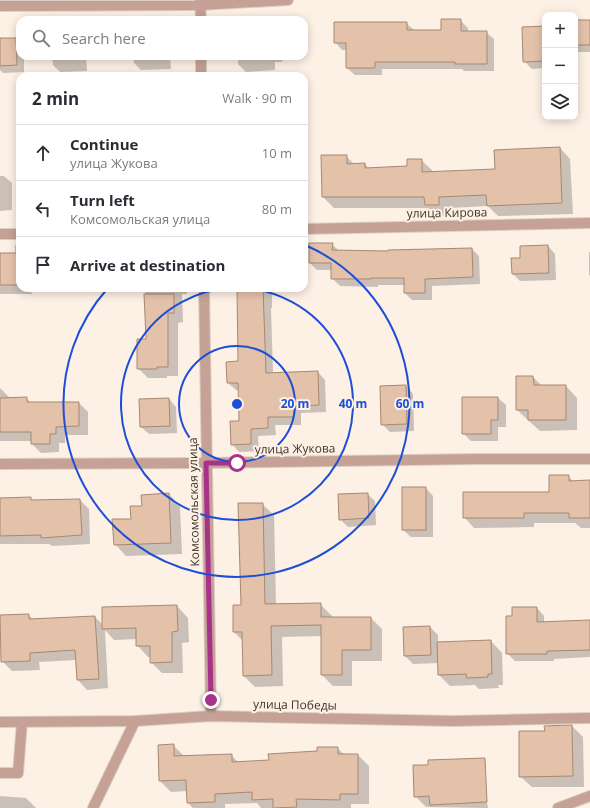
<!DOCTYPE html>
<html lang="en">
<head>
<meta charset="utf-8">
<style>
  :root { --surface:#fff; --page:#f2f2f3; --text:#2b2b33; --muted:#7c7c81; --line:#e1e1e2 }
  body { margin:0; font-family:"Open Sans",sans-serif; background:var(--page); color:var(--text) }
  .controls { position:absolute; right:12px; top:12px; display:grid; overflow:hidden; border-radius:8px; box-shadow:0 2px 10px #0003 }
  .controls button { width:36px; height:36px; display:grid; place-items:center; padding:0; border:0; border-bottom:1px solid var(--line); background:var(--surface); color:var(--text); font:20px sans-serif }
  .stop { position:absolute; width:12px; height:12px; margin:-9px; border:3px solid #a83189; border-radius:50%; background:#fff }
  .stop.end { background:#a83189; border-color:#fff; box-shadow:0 1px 4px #0008 }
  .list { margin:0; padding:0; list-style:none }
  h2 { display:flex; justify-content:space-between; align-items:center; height:52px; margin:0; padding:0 16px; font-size:17px }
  h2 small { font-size:13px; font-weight:400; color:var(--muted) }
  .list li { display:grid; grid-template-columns:26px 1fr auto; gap:12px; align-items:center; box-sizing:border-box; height:56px; padding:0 16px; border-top:1px solid var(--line) }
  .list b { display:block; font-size:15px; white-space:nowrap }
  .list p { margin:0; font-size:13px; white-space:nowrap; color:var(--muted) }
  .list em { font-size:13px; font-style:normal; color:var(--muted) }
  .icon { flex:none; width:22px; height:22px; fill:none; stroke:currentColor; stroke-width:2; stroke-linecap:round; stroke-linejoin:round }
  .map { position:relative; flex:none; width:590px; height:808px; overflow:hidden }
  .search { position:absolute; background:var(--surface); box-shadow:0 2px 10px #0003; left:16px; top:16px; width:292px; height:44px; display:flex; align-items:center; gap:10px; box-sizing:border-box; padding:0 14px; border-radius:12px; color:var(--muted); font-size:15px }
  .panel { position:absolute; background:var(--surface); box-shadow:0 2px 10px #0003; left:16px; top:72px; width:292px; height:220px; border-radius:12px }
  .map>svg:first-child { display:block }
  .shadow { fill:#0003 }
  .building { fill:#e4c2aa; stroke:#a78871 }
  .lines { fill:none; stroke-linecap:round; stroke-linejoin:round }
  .minor-casing { stroke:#dbcec3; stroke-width:12 }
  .minor { stroke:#c6a195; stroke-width:10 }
  .route { stroke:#a83189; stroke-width:5 }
  .ring { fill:none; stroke:#1d4ed8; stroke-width:2 }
  .labels { text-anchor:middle; stroke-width:4; stroke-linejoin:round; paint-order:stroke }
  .street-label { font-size:12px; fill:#403429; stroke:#fdf0e5 }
  .centre { fill:#1d4ed8; stroke:#fdf0e5; stroke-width:2 }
  .ring-label { font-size:12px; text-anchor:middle; font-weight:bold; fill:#1d4ed8; stroke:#fdf0e5; stroke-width:4; stroke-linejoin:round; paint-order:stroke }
</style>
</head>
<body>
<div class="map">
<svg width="590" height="808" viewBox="0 0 590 808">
  <rect width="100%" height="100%" fill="#fdf0e5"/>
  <g class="shadow">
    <polygon points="460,20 468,28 468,32 486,32 494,39 494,71 464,71 462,69 382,69 382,75 355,75 347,68 347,50 342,50 335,42 406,23 414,30 442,31"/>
    <rect x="575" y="21" width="15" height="31"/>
    <polygon points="545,27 545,68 532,69 524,61"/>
    <polygon points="0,39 16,39 20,43 20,56 24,56 24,72 3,73 0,70"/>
    <polygon points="52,56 86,56 87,71 60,72 53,65"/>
    <polygon points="133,56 170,56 171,69 141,70 134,63"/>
    <polygon points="238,56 282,56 282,62 275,62 275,70 246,72 238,64"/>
    <polygon points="224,75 243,75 245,76 224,76"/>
    <polygon points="560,148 570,159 573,214 498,216 488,206 450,208 450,215 436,216 428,208 334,208 323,197 322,156 346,156 355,165 365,164 369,169 408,167 421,160 432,170 432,173 496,170"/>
    <polygon points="0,176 4,176 12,183 12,210 0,211"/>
    <polygon points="332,244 339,251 389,252 472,249 479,256 480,284 432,286 432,300 412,300 405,293 405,285 378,285 378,287 340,286 332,278 332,270 317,270 310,263"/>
    <polygon points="15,245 20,245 20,288 93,288 93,290 31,291 32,294 0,294 0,254 15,254"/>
    <polygon points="548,246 555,254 556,280 520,281 513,274 521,259"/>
    <polygon points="590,248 590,276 589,275 589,252 590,252"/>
    <polygon points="145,288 187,288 187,294 182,294 183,322 178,323 178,376 167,376 167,378 148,378 138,368 147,340"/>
    <polygon points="238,288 272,288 272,308 271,308 273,373 318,372 325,380 326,412 301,413 301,425 275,425 276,435 258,436 259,451 239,452 232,444 240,421 239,390 236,390 228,383 239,362"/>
    <polygon points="533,377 542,386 566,386 577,398 577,430 540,431 517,410"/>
    <polygon points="406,386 413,394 414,431 390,432 382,424"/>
    <polygon points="0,388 9,397 9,398 26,398 31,403 79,403 88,412 88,435 65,435 65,443 59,443 59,452 41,453 32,444 32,441 0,441"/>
    <polygon points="463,398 498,398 506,405 506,427 498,427 498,441 471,441 463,433"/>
    <polygon points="169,399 176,407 177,433 149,434 141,427"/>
    <polygon points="568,476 574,482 590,481 590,528 581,528 575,523 534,523 534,527 474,528 464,517 550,493"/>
    <polygon points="426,488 433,496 433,537 411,537 403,530"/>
    <polygon points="169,494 180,506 182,554 126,556 115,544 132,520 143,507 142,496"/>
    <polygon points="367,494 375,501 376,525 348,527 340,519"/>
    <polygon points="30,498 33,501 80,500 89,509 90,544 52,546 49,544 0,544 0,499"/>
    <polygon points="262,504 274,515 276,605 320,604 332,616 332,618 371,618 382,629 382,661 352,661 352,686 333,686 322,675 322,636 282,637 283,686 255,687 244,676 243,641 234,632 242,606"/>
    <polygon points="177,606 188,618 189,642 182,643 183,673 162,673 151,662 151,657 148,657 137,645 137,639 114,640 105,630 108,688 87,690 78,680 76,660 39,662 40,670 12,671 2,661 28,615 34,620 95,617 103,625"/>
    <polygon points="537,608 544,616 544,622 590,621 590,657 554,659 554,661 515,661 507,653 513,617"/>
    <polygon points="430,627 438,635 438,643 491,641 502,653 503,685 498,685 499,688 479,689 475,685 450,686 439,675 439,663 413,664 405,656 404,628"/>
    <polygon points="572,726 583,737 584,787 532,787 520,776"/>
    <polygon points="173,745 184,756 231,755 239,763 270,761 337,748 345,755 358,755 369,766 369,804 351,804 351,808 261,808 257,803 225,804 225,808 193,808 188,803 188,791 171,792 160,781 159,746"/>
    <polygon points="429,766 482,771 488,808 426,807 415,796"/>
    <polygon points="0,796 26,798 36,808 0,808"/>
  </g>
  <g class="building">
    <polygon points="441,19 461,19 461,31 487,31 487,64 455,64 455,62 375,62 375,68 346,68 346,43 334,43 334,22 407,22 407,30 441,30"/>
    <rect x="575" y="20" width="15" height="25"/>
    <polygon points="545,26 545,61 523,62 522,27"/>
    <polygon points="0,38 16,38 17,65 0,66"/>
    <polygon points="560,147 562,203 487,206 486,195 439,197 439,205 425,205 424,197 322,197 321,155 347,155 347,164 365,163 365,168 407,166 407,159 422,159 422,172 495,169 494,150"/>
    <polygon points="309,243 333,243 332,250 388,251 388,250 472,248 473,277 425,279 425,293 404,293 404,278 371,278 371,279 331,279 331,263 309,263"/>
    <polygon points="548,245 549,273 512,274 511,258 520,258 520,246"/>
    <rect x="0" y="253" width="20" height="32"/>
    <polygon points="237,288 263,288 266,373 318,371 319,405 294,406 294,417 268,417 268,428 251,429 251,444 231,445 230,421 239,421 238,383 227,383 226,362 238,361"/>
    <polygon points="144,294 174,294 174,313 168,313 168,367 157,367 157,369 137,369 137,339 146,339"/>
    <polygon points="516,376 533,376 534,385 566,385 566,420 528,420 528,410 516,410"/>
    <polygon points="406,385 407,424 381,425 380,386"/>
    <polygon points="27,397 27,402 79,402 79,426 56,427 56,434 50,434 50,444 31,444 31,432 0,432 0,398"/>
    <polygon points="462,397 498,397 498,420 491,420 491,434 462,434"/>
    <polygon points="169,398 170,426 140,427 139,399"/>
    <polygon points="549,475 569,475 569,481 590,480 590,518 569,518 569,513 524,513 524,518 463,518 463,492 549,492"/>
    <rect x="402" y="487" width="24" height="43"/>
    <polygon points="169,493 171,543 114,545 112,519 131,519 130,506 142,506 141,495"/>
    <polygon points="368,493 369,518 339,520 338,494"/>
    <polygon points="31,497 31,500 80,499 82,535 41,538 41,535 0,536 0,498"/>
    <polygon points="238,503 263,503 265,604 321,603 321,617 371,617 371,650 342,650 342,675 321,675 321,625 271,626 272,675 243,676 242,632 233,632 233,605 241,605"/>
    <polygon points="177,605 178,631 172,632 172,662 150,663 150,646 136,646 136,628 102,629 102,607"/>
    <polygon points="512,607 537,607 537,622 590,620 590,650 547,651 547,654 506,654 506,616 512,616"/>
    <polygon points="29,614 29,619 95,616 99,679 77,680 75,650 30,653 30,661 1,662 0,615"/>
    <polygon points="430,626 431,655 404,656 403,627"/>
    <polygon points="491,640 492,674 488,674 488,677 467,678 466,674 438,675 437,642"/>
    <polygon points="572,725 573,776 519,777 519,731 545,731 544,726"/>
    <polygon points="174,744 174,756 232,754 232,762 269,760 268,754 317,751 317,747 338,747 338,754 358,754 358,794 340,794 340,800 296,799 297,807 273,808 273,799 252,800 252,792 215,794 215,802 187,803 186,780 159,781 158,745"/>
    <polygon points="485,758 487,802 430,805 429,796 414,797 413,765 428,765 428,760"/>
  </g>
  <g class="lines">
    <g class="minor-casing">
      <g id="minor">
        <polyline points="200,0 201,20"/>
        <polyline points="0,6 200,5 288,0"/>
        <polyline points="201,56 201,76"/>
        <polyline points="304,229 590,223"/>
        <polyline points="0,234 20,234"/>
        <polyline points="204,288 211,716"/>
        <polyline points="0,464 206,463 478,459 590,459"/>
        <polyline points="0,722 135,721 211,716 454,721 590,718"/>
        <polyline points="0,773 18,773 22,722"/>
        <polyline points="93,808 135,721"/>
        <polyline points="558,808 590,796"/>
      </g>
    </g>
    <use href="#minor" class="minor"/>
  </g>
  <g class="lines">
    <polyline class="route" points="211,700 206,463 237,463"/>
  </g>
  <g class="ring">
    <circle cx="237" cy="404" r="58"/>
    <path d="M238 288A116 116 0 1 1 236 288"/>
    <path d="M305 245A173 173 0 1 1 108 288"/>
  </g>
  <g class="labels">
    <g class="street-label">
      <text transform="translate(447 213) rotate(-1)" y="4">улица Кирова</text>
      <text transform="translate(295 449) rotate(-1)" y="4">улица Жукова</text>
      <text transform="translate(194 502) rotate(-91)" y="4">Комсомольская улица</text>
      <text transform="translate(295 705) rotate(1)" y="4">улица Победы</text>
    </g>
  </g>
  <circle cx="237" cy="404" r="6" class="centre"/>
  <g class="ring-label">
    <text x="295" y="408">20 m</text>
    <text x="353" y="408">40 m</text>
    <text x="410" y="408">60 m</text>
  </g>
</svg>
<div class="controls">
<button>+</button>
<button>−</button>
<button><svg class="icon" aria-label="layers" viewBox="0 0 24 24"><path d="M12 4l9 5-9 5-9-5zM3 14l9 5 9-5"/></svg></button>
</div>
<div class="stop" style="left:237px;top:463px"></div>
<div class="stop end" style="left:211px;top:700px"></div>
<div class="search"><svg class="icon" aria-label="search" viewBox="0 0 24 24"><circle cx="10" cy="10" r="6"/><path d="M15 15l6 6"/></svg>Search here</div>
<section class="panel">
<h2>2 min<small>Walk · 90 m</small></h2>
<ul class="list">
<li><svg class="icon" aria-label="ahead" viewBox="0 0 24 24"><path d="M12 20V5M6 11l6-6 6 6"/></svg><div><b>Continue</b><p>улица Жукова</p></div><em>10 m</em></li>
<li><svg class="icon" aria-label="left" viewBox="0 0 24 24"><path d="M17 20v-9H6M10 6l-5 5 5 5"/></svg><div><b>Turn left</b><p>Комсомольская улица</p></div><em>80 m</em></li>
<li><svg class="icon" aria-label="arrive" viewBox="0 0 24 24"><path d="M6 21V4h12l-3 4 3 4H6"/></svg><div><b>Arrive at destination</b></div></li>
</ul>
</section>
</div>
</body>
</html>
